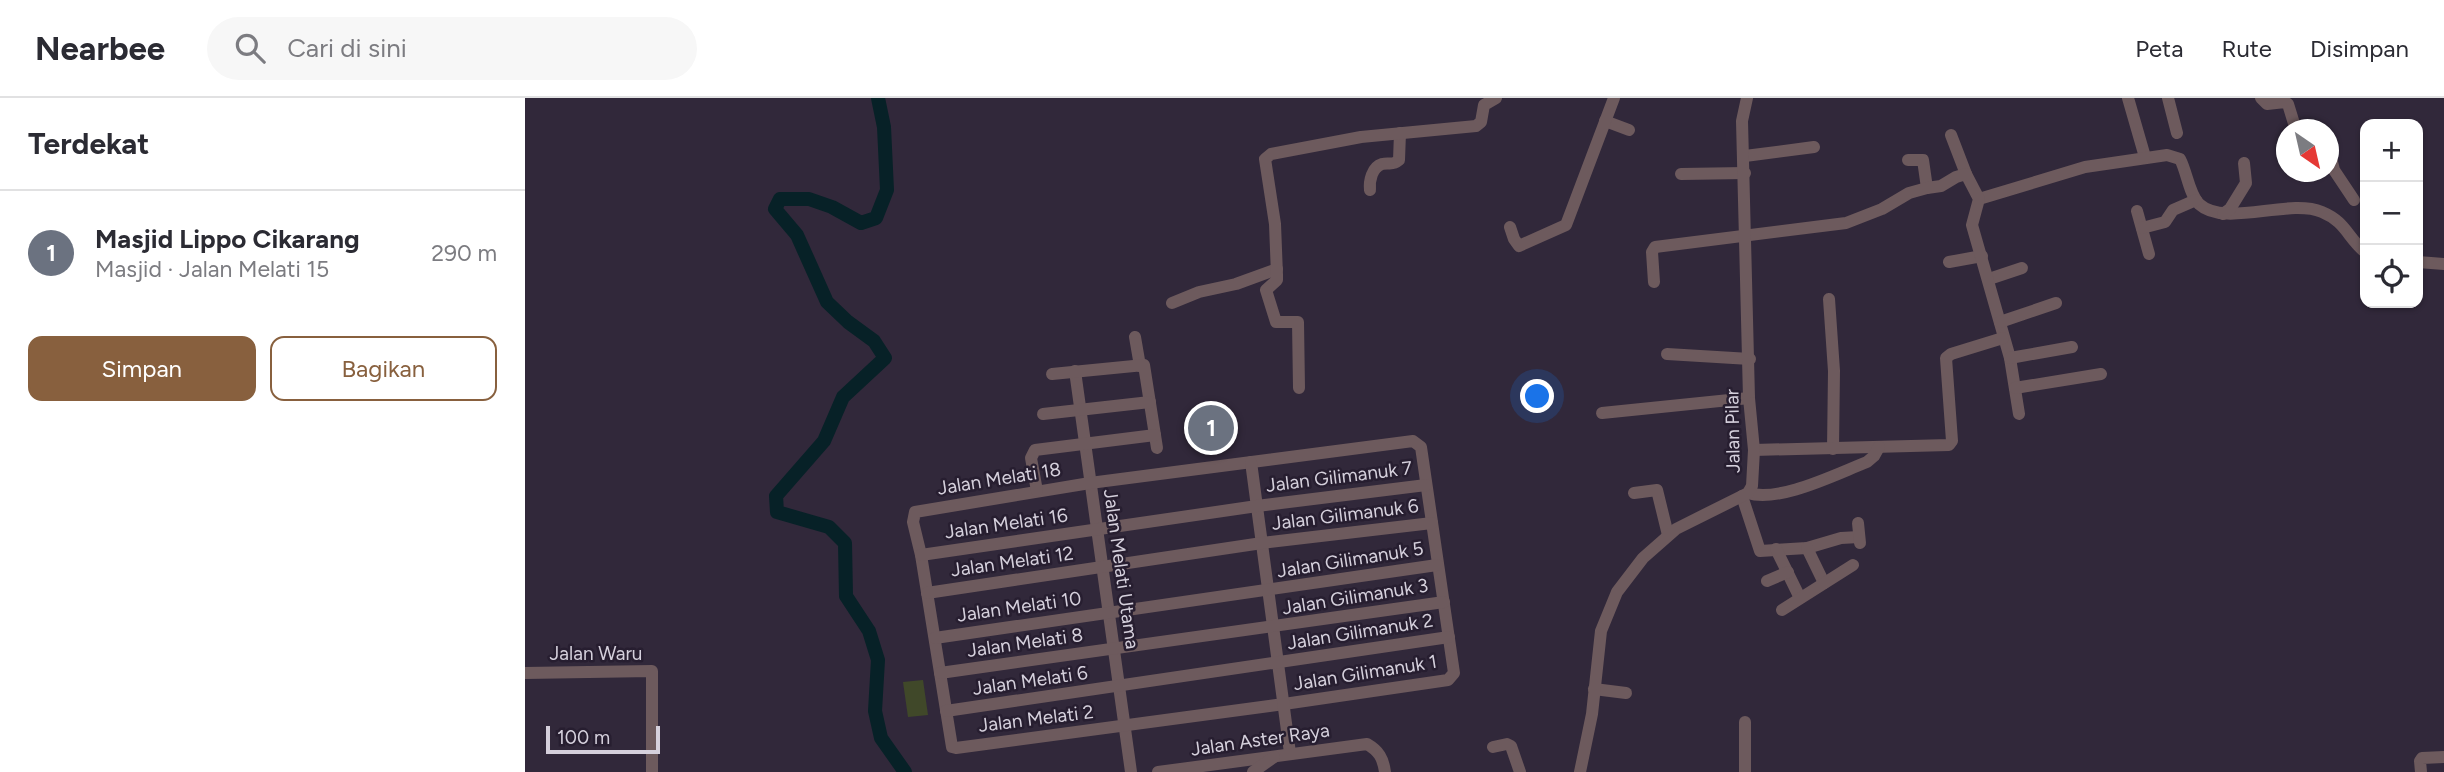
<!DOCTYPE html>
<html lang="id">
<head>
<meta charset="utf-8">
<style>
  :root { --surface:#fff; --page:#f7f7f7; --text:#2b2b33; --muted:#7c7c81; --line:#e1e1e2; --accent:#88603e }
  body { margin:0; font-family:Figtree,sans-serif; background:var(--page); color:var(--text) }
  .controls { position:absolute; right:21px; top:21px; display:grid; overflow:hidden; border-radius:14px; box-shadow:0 2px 5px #0004 }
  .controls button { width:63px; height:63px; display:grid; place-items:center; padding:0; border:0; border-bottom:2px solid var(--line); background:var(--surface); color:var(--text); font:35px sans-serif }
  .compass { position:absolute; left:1751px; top:21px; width:63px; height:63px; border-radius:50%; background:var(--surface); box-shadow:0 2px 5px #0004; rotate:146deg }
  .scale { position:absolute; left:21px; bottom:18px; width:114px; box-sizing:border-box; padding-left:7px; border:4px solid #d5d0dc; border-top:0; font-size:19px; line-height:24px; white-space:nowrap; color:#d5d0dc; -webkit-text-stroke:5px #271e30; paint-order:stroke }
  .you { position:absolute; left:1013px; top:299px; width:24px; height:24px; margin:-18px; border:5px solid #fff; border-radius:50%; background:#1a73e8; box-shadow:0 0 0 10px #1a73e833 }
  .badge { display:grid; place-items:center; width:46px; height:46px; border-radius:50%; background:var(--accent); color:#fff; font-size:23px; font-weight:700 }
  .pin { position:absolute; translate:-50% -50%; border:4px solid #fff; box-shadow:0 2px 7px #0006 }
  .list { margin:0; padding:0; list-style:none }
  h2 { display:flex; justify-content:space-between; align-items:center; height:91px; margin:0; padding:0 28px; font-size:30px }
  h2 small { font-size:23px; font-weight:400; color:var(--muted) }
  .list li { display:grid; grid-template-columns:46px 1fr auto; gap:21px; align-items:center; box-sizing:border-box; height:126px; padding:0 28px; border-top:2px solid var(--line) }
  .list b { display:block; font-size:26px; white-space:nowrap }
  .list p { margin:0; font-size:23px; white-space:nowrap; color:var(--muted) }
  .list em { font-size:23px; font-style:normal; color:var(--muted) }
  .actions { display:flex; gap:14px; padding:21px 28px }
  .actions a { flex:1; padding:16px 0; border:2px solid var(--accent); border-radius:14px; text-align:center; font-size:24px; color:var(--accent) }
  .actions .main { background:var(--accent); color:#fff }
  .icon { flex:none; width:38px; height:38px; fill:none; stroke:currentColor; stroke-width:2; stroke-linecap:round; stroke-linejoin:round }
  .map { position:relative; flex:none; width:1919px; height:674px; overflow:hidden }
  header { display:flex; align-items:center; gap:42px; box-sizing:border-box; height:98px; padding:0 35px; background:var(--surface); border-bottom:2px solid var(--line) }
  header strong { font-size:33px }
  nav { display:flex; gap:38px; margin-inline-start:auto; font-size:24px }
  .search { width:490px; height:63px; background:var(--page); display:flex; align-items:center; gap:18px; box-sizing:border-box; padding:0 24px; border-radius:38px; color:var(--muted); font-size:26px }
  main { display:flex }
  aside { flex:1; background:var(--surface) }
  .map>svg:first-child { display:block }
  .green { fill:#404829 }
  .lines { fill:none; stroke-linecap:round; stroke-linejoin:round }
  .river { stroke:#072127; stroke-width:14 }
  .minor { stroke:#6d5a5d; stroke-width:12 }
  .labels { text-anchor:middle; stroke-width:5; stroke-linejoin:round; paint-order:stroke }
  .street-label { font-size:19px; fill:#d5d0dc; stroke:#271e30 }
</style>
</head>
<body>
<header>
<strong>Nearbee</strong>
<div class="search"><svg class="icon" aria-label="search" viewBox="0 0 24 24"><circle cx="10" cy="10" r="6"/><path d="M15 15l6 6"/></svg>Cari di sini</div>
<nav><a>Peta</a><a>Rute</a><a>Disimpan</a></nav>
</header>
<main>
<aside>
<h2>Terdekat<small></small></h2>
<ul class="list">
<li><span class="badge" style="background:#6b7280">1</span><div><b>Masjid Lippo Cikarang</b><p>Masjid · Jalan Melati 15</p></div><em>290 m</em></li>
</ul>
<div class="actions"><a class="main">Simpan</a><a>Bagikan</a></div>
</aside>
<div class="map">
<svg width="1919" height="674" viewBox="0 0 1919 674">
  <rect width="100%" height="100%" fill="#31283a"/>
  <polygon class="green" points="398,582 403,617 383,619 378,584"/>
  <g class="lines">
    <polyline class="river" points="353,0 359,29 362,92 351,120 336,125 307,109 284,101 255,101 250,111 272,137 302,204 323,224 349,243 360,260 318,299 299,343 251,398 252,414 304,429 320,445 321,498 344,533 353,562 350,613 356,640 380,674"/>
    <g class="minor">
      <polyline points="1603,0 1620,59"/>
      <polyline points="1643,0 1652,35"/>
      <polyline points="1736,0 1742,6 1760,4 1763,6 1771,32"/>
      <polyline points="1080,23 1104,32"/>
      <polyline points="1426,37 1441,76"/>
      <polyline points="1804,52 1809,72 1829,102"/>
      <polyline points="1220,58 1289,49"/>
      <polyline points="1383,62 1398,62 1402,90"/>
      <polyline points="1156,76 1220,75"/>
      <path d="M845,92C844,83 847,69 857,66C865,64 867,68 874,62L875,35"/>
      <path d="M1454,101L1560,69L1642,57L1655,61C1662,74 1664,96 1674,106C1700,130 1763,100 1797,114C1821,124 1822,139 1840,154"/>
      <polyline points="1612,113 1624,156"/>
      <polyline points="1698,116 1705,111 1721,85 1719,65"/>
      <polyline points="985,129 989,141 994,148 1041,127 1089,0"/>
      <polyline points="1617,130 1640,124 1648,112 1671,102"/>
      <polyline points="1424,164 1457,158"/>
      <polyline points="1893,164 1919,166"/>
      <polyline points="1464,181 1497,170"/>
      <polyline points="1129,184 1127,154 1130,149 1321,125 1357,111 1384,95 1402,90 1416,88 1431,79 1441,76 1454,101 1447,127 1485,260 1494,316"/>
      <polyline points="1304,201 1309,273 1308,351"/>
      <polyline points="647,205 674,194 711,186 752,171"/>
      <polyline points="1475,224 1531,205"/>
      <polyline points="610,239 615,268"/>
      <polyline points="1142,256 1225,261"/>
      <polyline points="1485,260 1547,249"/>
      <polyline points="550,273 606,674"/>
      <polyline points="527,276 619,267 632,350"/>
      <polyline points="774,290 773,224 751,224 741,192 752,182 752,177 750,126 740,61 746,56 836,39 951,28 956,24 959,7 971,0"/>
      <polyline points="1490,290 1576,276"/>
      <polyline points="1077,315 1224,300"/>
      <polyline points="518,316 625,304"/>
      <polygon points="888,343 896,349 929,575 923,582 759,606 431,650 427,649 396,457 388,424 390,414 565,385"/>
      <polyline points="1229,352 1424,347 1427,343 1421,260 1426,256 1478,240"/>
      <polyline points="726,364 765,655"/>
      <polyline points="512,393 506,360 510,352 630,337"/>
      <polyline points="1109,395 1132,392 1143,437"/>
      <path d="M1223,395C1254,405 1311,376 1342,364L1349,358L1354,349"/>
      <polyline points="1217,398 1235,453 1282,450 1316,440 1334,439"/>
      <polyline points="1333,425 1335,445"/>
      <polyline points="1282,450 1299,485"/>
      <polyline points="1251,451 1275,500"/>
      <polyline points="396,457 732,408 901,387"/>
      <polyline points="1242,483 1263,474"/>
      <polyline points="402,495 737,445 907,425"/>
      <polyline points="1257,512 1328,467"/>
      <polyline points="410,540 912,467"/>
      <polyline points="0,575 127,573 127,674"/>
      <polyline points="415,575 919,504"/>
      <polyline points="1069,591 1101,595"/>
      <polyline points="421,613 924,539"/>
      <polyline points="1220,624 1220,674"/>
      <polyline points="968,649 982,646 986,648 995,674"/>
      <path d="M633,674L842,646C854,653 858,660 860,674"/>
      <polyline points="728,674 749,659"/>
      <polyline points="1055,674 1067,616 1076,533 1092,494 1118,460 1151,431 1223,395 1227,388 1229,352 1224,300 1217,23 1222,0"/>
      <polyline points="1896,674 1895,663 1897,660 1919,659"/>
    </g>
  </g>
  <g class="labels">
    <g class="street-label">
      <text transform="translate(1207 333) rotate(-91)" y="7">Jalan Pilar</text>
      <text transform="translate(814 378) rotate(-7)" y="7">Jalan Gilimanuk 7</text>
      <text transform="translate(474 380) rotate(-9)" y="7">Jalan Melati 18</text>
      <text transform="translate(820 416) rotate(-7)" y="7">Jalan Gilimanuk 6</text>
      <text transform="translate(481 425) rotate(-8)" y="7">Jalan Melati 16</text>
      <text transform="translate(825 461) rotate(-9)" y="7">Jalan Gilimanuk 5</text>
      <text transform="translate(487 463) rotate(-8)" y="7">Jalan Melati 12</text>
      <text transform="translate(597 471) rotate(82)" y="7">Jalan Melati Utama</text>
      <text transform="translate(830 498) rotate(-9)" y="7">Jalan Gilimanuk 3</text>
      <text transform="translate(494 508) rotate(-8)" y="7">Jalan Melati 10</text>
      <text transform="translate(835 533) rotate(-9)" y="7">Jalan Gilimanuk 2</text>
      <text transform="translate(500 544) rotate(-8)" y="7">Jalan Melati 8</text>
      <text x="71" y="562">Jalan Waru</text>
      <text transform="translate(840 574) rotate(-9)" y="7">Jalan Gilimanuk 1</text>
      <text transform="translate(505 582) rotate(-8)" y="7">Jalan Melati 6</text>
      <text transform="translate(511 620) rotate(-7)" y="7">Jalan Melati 2</text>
      <text transform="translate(735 641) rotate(-8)" y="7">Jalan Aster Raya</text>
    </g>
  </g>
</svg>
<div class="controls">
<button>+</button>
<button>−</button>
<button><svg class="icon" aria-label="locate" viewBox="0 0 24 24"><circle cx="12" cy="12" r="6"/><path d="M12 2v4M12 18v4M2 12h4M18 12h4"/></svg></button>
</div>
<svg class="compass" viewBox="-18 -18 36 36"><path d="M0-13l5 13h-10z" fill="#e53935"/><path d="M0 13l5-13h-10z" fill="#7c7c81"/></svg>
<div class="scale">100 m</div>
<div class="you"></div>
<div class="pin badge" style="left:686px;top:330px;background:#6b7280">1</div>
</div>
</main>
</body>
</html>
